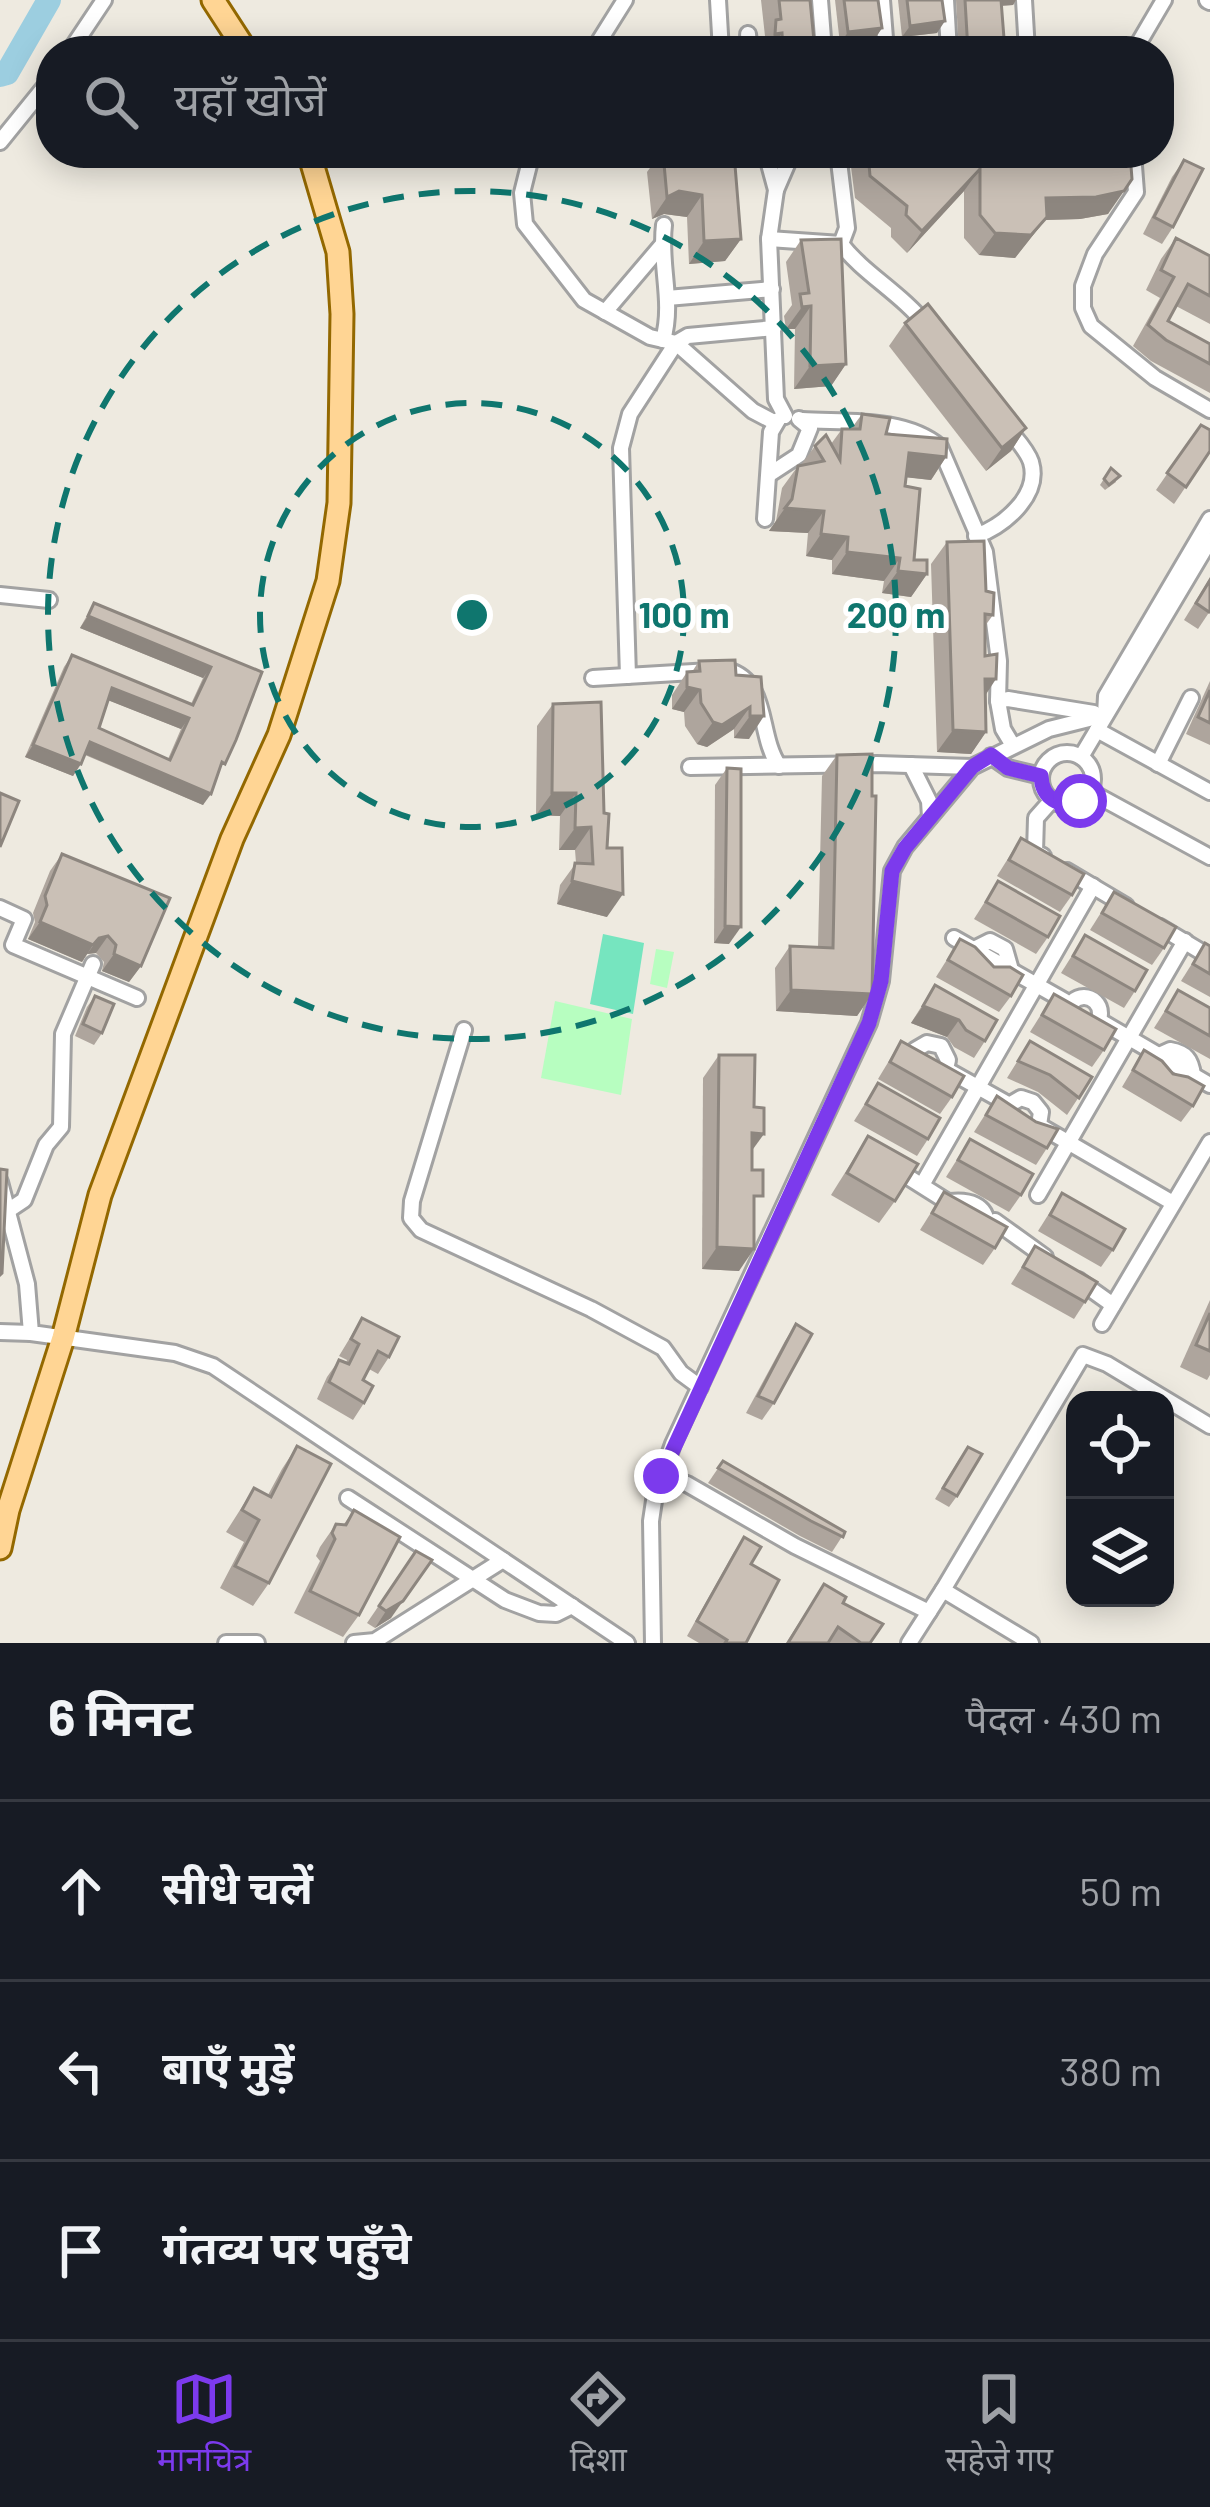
<!DOCTYPE html>
<html lang="hi">
<head>
<meta charset="utf-8">
<style>
  :root { --surface:#171b24; --page:#242831; --text:#f1f3f6; --muted:#9ea1a6; --line:#363941; --accent:#7c3aed }
  body { margin:0; font-family:Barlow,"Noto Sans Devanagari",sans-serif; background:var(--page); color:var(--text) }
  .controls { position:absolute; right:36px; bottom:36px; display:grid; overflow:hidden; border-radius:24px; box-shadow:0 6px 30px #0003 }
  .controls button { width:108px; height:108px; display:grid; place-items:center; padding:0; border:0; border-bottom:3px solid var(--line); background:var(--surface); color:var(--text); font:60px sans-serif }
  .stop { position:absolute; width:36px; height:36px; margin:-27px; border:9px solid #7c3aed; border-radius:50%; background:#fff }
  .stop.end { background:#7c3aed; border-color:#fff; box-shadow:0 3px 12px #0008 }
  .list { margin:0; padding:0; list-style:none }
  h2 { display:flex; justify-content:space-between; align-items:center; height:156px; margin:0; padding:0 48px; font-size:51px }
  h2 small { font-size:39px; font-weight:400; color:var(--muted) }
  .list li { display:grid; grid-template-columns:78px 1fr auto; gap:36px; align-items:center; box-sizing:border-box; height:180px; padding:0 48px; border-top:3px solid var(--line) }
  .list b { display:block; font-size:45px; white-space:nowrap }
  .list em { font-size:39px; font-style:normal; color:var(--muted) }
  .icon { flex:none; width:66px; height:66px; fill:none; stroke:currentColor; stroke-width:2; stroke-linecap:round; stroke-linejoin:round }
  .map { position:relative; flex:none; width:1210px; height:1643px; overflow:hidden }
  .search { position:absolute; background:var(--surface); box-shadow:0 6px 30px #0003; left:36px; right:36px; top:36px; height:132px; display:flex; align-items:center; gap:30px; box-sizing:border-box; padding:0 42px; border-radius:48px; color:var(--muted); font-size:45px }
  .sheet { height:696px; background:var(--surface) }
  nav { display:flex; justify-content:space-around; align-items:center; box-sizing:border-box; height:168px; border-top:3px solid var(--line); background:var(--surface); font-size:33px; color:var(--muted) }
  nav a { display:grid; justify-items:center; gap:6px }
  nav .on { color:var(--accent) }
  .map>svg:first-child { display:block }
  .park { fill:#b7fec0 }
  .pitch { fill:#76e5bf }
  .lines { fill:none; stroke-linecap:round; stroke-linejoin:round }
  .river { stroke:#9ccee0; stroke-width:24 }
  .minor-casing { stroke:#a2a2a2; stroke-width:20 }
  .tertiary-casing { stroke:#a2a2a2; stroke-width:22 }
  .primary-casing { stroke:#936800; stroke-width:27 }
  .minor { stroke:#fff; stroke-width:14 }
  .tertiary { stroke:#fff; stroke-width:16 }
  .primary { stroke:#ffd594; stroke-width:21 }
  .wall { fill:#aea59d; fill-rule:evenodd }
  .shaded-wall { fill:#8d867f }
  .building { fill:#cac0b6; stroke:#8d867f; stroke-width:3; fill-rule:evenodd }
  .route { stroke:#7c3aed; stroke-width:15 }
  .ring { fill:none; stroke:#0f766e; stroke-width:6; stroke-dasharray:21 15 }
  .centre { fill:#0f766e; stroke:#fff; stroke-width:6 }
  .ring-label { font-size:36px; text-anchor:middle; font-weight:bold; fill:#0f766e; stroke:#fff; stroke-width:10; stroke-linejoin:round; paint-order:stroke }
</style>
</head>
<body>
<div class="map">
<svg width="1210" height="1643" viewBox="0 0 1210 1643">
  <rect width="100%" height="100%" fill="#eeeae0"/>
  <g class="park">
    <polygon points="656,949 674,952 667,988 650,984"/>
    <polygon points="555,1001 632,1019 621,1095 541,1078"/>
  </g>
  <polygon class="pitch" points="603,934 644,943 633,1014 590,1004"/>
  <g class="lines">
    <polyline class="river" points="0,75 7,73 49,0"/>
    <g class="minor-casing">
      <g id="minor">
        <polyline points="718,0 721,51"/>
        <polyline points="820,0 824,51"/>
        <polyline points="882,0 886,51"/>
        <polyline points="946,0 949,51"/>
        <polyline points="1024,0 1027,51"/>
        <polyline points="748,34 750,51"/>
        <polyline points="70,51 104,0"/>
        <polyline points="593,51 625,0"/>
        <polyline points="1134,51 1164,0"/>
        <polyline points="0,142 51,79"/>
        <polyline points="532,153 522,193 525,224 584,300 650,337 676,343 753,411 774,422"/>
        <polyline points="766,153 776,190 769,239 776,399 785,416"/>
        <polyline points="838,153 847,228 841,244"/>
        <polyline points="1133,153 1136,192 1095,254 1083,286 1083,308 1091,326 1155,378 1210,410"/>
        <polyline points="776,190 792,153"/>
        <path d="M769,239L841,244C864,274 901,293 928,327"/>
        <polyline points="667,298 772,289"/>
        <polyline points="605,312 662,245"/>
        <path d="M663,340C674,302 659,264 664,225"/>
        <path d="M802,420C846,423 904,417 940,447L985,552L999,661L998,701L1003,729L1012,744"/>
        <polyline points="770,474 799,455 810,428 799,419"/>
        <polyline points="765,519 771,432 778,420"/>
        <path d="M976,536C1003,526 1041,496 1031,462C1027,450 1016,439 1008,429"/>
        <polyline points="0,595 49,600"/>
        <polyline points="628,676 621,448 630,414 676,343 688,336 774,328"/>
        <path d="M593,678L727,670C770,682 757,734 779,766"/>
        <polyline points="998,701 1008,699 1094,713"/>
        <polyline points="1105,715 1106,696 1210,519"/>
        <polyline points="1097,730 1210,792"/>
        <circle cx="1067" cy="779" r="26"/>
        <polyline points="991,756 1008,768 1041,776"/>
        <polyline points="1081,757 1210,540"/>
        <polyline points="1158,764 1191,698"/>
        <polyline points="911,765 929,801 930,817"/>
        <polyline points="690,767 877,764 972,767"/>
        <polyline points="1089,791 1210,857"/>
        <polyline points="1043,856 1035,852 1036,818 1052,800"/>
        <polyline points="1067,871 1126,906"/>
        <polyline points="0,908 24,919 13,945 137,998"/>
        <polyline points="1160,927 1210,957"/>
        <polyline points="954,938 1065,1001"/>
        <polygon points="990,941 1005,949 1011,970 988,975 974,964 974,949"/>
        <circle cx="1084" cy="1013" r="16"/>
        <polyline points="1100,1021 1210,1085"/>
        <polyline points="464,1030 412,1201 411,1218 421,1230 591,1309 663,1348 681,1373 700,1387"/>
        <path d="M1170,1050C1186,1053 1191,1059 1193,1075L1181,1083L1166,1081L1156,1067L1159,1055Z"/>
        <polyline points="920,1062 915,1050 927,1043 941,1046 948,1060 946,1069"/>
        <polyline points="949,1071 1008,1104"/>
        <polyline points="1010,1117 1009,1105 1021,1098 1033,1102 1041,1112 1039,1125"/>
        <polyline points="1040,1126 1173,1203"/>
        <polyline points="897,1170 954,1206"/>
        <polyline points="0,1182 27,1284 31,1333 175,1353 213,1366 627,1643"/>
        <polyline points="922,1185 1093,886"/>
        <polyline points="1038,1195 1185,941"/>
        <path d="M950,1202C968,1200 987,1204 987,1226"/>
        <polyline points="9,1210 24,1200 46,1145 61,1127 63,1034 93,964"/>
        <polyline points="995,1221 1045,1257"/>
        <polyline points="1078,1280 1113,1305"/>
        <polyline points="1102,1324 1210,1142"/>
        <polyline points="0,1332 31,1333"/>
        <polyline points="661,1476 687,1484 795,1546 929,1612"/>
        <polyline points="348,1498 505,1600 539,1613 556,1614 572,1606"/>
        <polyline points="943,1590 1083,1355 1107,1364 1210,1426"/>
        <polyline points="226,1643 257,1643"/>
        <polyline points="354,1643 375,1641 503,1560"/>
        <polyline points="653,1643 651,1521 655,1494 673,1444 869,1023 881,981 892,871 905,847 972,767 1049,729 1105,715"/>
        <polyline points="909,1643 943,1590 1031,1643"/>
      </g>
    </g>
    <g class="tertiary-casing">
      <polyline id="tertiary" points="1208,0 1210,1"/>
    </g>
    <g class="primary-casing">
      <g id="primary">
        <polyline points="213,0 246,51"/>
        <polyline points="0,1548 8,1510 63,1338 100,1195 232,839 279,735 328,581 339,503 342,314 338,252 309,153"/>
      </g>
    </g>
    <use href="#minor" class="minor"/>
    <use href="#tertiary" class="tertiary"/>
    <use href="#primary" class="primary"/>
  </g>
  <g class="wall">
    <polygon points="761,0 810,0 815,51 760,51 760,43 765,36"/>
    <polygon points="835,0 878,0 882,28 874,40 840,44"/>
    <polygon points="898,0 942,0 937,33 902,37"/>
    <polygon points="956,0 1016,0 1013,5 1002,6 1005,51 959,51"/>
    <polygon points="661,153 734,153 741,239 725,261 689,264 687,217 664,214 652,219 647,172"/>
    <polygon points="854,153 1130,153 1108,214 1080,219 1045,220 1015,258 979,255 964,238 964,191 907,253 891,237 891,228 855,198 850,159"/>
    <polygon points="1184,160 1173,227 1162,244 1143,234 1172,177"/>
    <polygon points="1176,238 1210,256 1210,324 1176,306 1168,321 1210,344 1210,393 1151,361 1133,346 1160,298 1146,290 1161,259"/>
    <polygon points="801,240 846,364 831,386 794,389 795,329 786,329 784,316 792,305 786,262"/>
    <polygon points="905,323 1026,428 1011,451 986,471 889,346"/>
    <polygon points="862,414 886,434 946,457 931,480 906,477 905,486 914,560 927,574 911,597 882,593 884,581 832,574 832,560 806,556 808,533 769,531 776,521 782,488 798,466 801,465 815,446 831,444 842,429 851,429"/>
    <polygon points="1201,425 1210,451 1174,504 1156,490"/>
    <polygon points="1111,468 1116,482 1105,490 1100,485"/>
    <polygon points="947,542 986,591 993,615 985,626 986,732 971,754 937,752 931,564"/>
    <polygon points="1210,578 1210,611 1198,629 1184,620"/>
    <path d="M94,603L262,672L203,805L85,755L73,776L25,757L64,667L72,655L191,704L203,678L80,628ZM108,700L181,729L168,759L99,728Z"/>
    <polygon points="699,661 736,675 761,677 749,739 734,738 734,729 707,747 697,744 685,726 684,712 672,709 672,695 687,672 692,672"/>
    <polygon points="1210,681 1210,745 1186,734"/>
    <polygon points="553,704 604,813 607,848 607,917 557,904 560,885 576,863 575,850 559,850 560,816 536,815 537,726"/>
    <polygon points="837,755 872,994 857,1016 776,1011 775,968 790,946 818,947 822,776"/>
    <polygon points="727,768 729,944 714,943 715,785"/>
    <polygon points="1021,838 1072,895 1060,912 997,876"/>
    <polygon points="62,854 141,966 129,982 102,971 104,962 96,953 87,954 82,962 28,939 35,922 33,913 50,871"/>
    <polygon points="998,881 1048,937 1036,954 974,919"/>
    <polygon points="1114,892 1164,948 1152,965 1090,930"/>
    <polygon points="1085,935 1135,991 1124,1008 1061,973"/>
    <polygon points="960,939 1011,996 999,1012 936,977"/>
    <polygon points="1205,943 1210,946 1210,997 1181,981"/>
    <polygon points="935,985 985,1041 974,1058 954,1047 947,1037 911,1023"/>
    <polygon points="1178,990 1210,1008 1210,1059 1154,1028"/>
    <polygon points="1054,994 1104,1050 1092,1067 1030,1032"/>
    <polygon points="95,996 102,1033 94,1045 75,1036 87,1007"/>
    <polygon points="901,1041 952,1097 940,1114 878,1079"/>
    <polygon points="1030,1041 1092,1077 1067,1115 1038,1092 1007,1078"/>
    <polygon points="1144,1050 1193,1106 1181,1122 1122,1087"/>
    <polygon points="719,1055 752,1151 754,1208 739,1271 702,1269 703,1078"/>
    <polygon points="878,1083 928,1139 917,1156 854,1121"/>
    <polygon points="997,1096 1047,1148 1036,1165 974,1132"/>
    <polygon points="868,1136 895,1201 879,1223 831,1195"/>
    <polygon points="970,1139 1021,1195 1009,1212 946,1177"/>
    <polygon points="944,1192 995,1248 983,1265 920,1230"/>
    <polygon points="1062,1193 1113,1250 1101,1267 1038,1231"/>
    <polygon points="1035,1246 1085,1302 1074,1319 1011,1284"/>
    <polygon points="1210,1300 1210,1375 1207,1380 1180,1367"/>
    <polygon points="362,1318 389,1357 378,1374 369,1369 363,1380 364,1403 353,1420 317,1399 327,1377 339,1360 346,1363 347,1360 339,1356"/>
    <polygon points="796,1324 774,1403 762,1420 746,1413 785,1341"/>
    <polygon points="297,1446 269,1583 253,1606 220,1588 244,1542 226,1532 254,1488 268,1495 282,1469"/>
    <polygon points="960,1458 957,1496 949,1507 935,1499"/>
    <polygon points="723,1461 845,1532 832,1552 800,1536 708,1483"/>
    <polygon points="354,1510 359,1615 343,1637 294,1613 320,1561 316,1556 320,1547 336,1524 344,1524"/>
    <polygon points="744,1537 751,1564 746,1643 699,1643 687,1636 734,1552"/>
    <polygon points="416,1551 391,1618 375,1628 367,1623"/>
    <polygon points="824,1584 843,1603 870,1643 786,1643"/>
  </g>
  <g class="shaded-wall">
    <polygon points="997,0 1016,0 1013,5 993,6"/>
    <polygon points="945,21 937,33 902,37 910,26"/>
    <polygon points="882,28 874,40 840,44 848,32"/>
    <polygon points="782,33 770,51 764,51 775,34"/>
    <polygon points="980,169 964,191 907,253 922,231"/>
    <polygon points="679,191 702,195 687,217 664,214 652,219 667,197"/>
    <polygon points="1124,191 1108,214 1080,219 1045,220 1015,258 979,255 995,233 1046,198"/>
    <polygon points="741,239 725,261 689,264 704,241"/>
    <polygon points="811,306 795,329 786,329 802,307"/>
    <polygon points="846,364 831,386 794,389 810,366"/>
    <polygon points="1026,428 1011,451 986,471 1002,448"/>
    <polygon points="909,453 946,457 931,480 894,476"/>
    <polygon points="785,508 824,511 808,533 769,531"/>
    <polygon points="821,534 848,537 832,560 806,556"/>
    <polygon points="847,552 900,558 884,581 832,574"/>
    <polygon points="898,571 927,574 911,597 882,593"/>
    <polygon points="88,616 211,667 203,678 80,628"/>
    <polygon points="985,679 996,679 981,702"/>
    <polygon points="687,687 700,690 684,712 672,709"/>
    <polygon points="112,688 189,718 181,729 105,699"/>
    <polygon points="750,707 734,729 707,747 697,744 713,722"/>
    <polygon points="750,716 764,716 749,739 734,738"/>
    <polygon points="953,730 986,732 971,754 937,752"/>
    <polygon points="90,742 211,794 203,805 82,753"/>
    <polygon points="33,745 81,764 73,776 25,757"/>
    <polygon points="552,793 576,793 560,816 536,815"/>
    <polygon points="591,827 575,850 559,850 575,828"/>
    <polygon points="572,881 623,894 607,917 557,904"/>
    <polygon points="40,922 93,945 82,962 28,939"/>
    <polygon points="725,926 741,927 729,944 714,943"/>
    <polygon points="108,936 96,953 87,954 99,938"/>
    <polygon points="114,954 141,966 129,982 102,971"/>
    <polygon points="791,990 872,994 857,1016 776,1011"/>
    <polygon points="923,1006 959,1020 947,1037 911,1023"/>
    <polygon points="752,1133 764,1134 748,1156"/>
    <polygon points="717,1247 754,1249 739,1271 702,1269"/>
    <polygon points="432,1560 391,1618 375,1628 386,1611"/>
  </g>
  <g class="building">
    <polygon points="779,0 810,0 815,51 783,51 782,33 775,34 776,20 781,19"/>
    <polygon points="844,0 878,0 882,28 848,32"/>
    <polygon points="907,0 942,0 945,21 910,26"/>
    <polygon points="965,0 1001,0 1005,51 968,51"/>
    <polygon points="663,153 734,153 741,239 704,241 702,195 679,191 667,197"/>
    <polygon points="868,153 1130,153 1132,179 1124,191 1096,197 1046,198 1047,217 1031,235 995,233 980,215 980,169 922,231 906,215 907,206 870,176"/>
    <polygon points="1184,160 1203,169 1173,227 1154,217"/>
    <polygon points="1176,238 1210,256 1210,296 1188,284 1168,321 1210,344 1210,364 1166,340 1148,325 1174,277 1161,270"/>
    <polygon points="841,239 846,364 810,366 811,306 802,307 800,294 809,293 801,240"/>
    <polygon points="928,304 1026,428 1002,448 905,323"/>
    <polygon points="862,414 890,418 886,434 947,439 946,457 909,453 905,486 920,489 914,560 927,560 927,574 898,571 900,558 847,552 848,537 821,534 824,511 785,508 792,499 798,466 824,461 815,446 826,435 840,460 842,429 860,429"/>
    <polygon points="1201,425 1210,430 1210,451 1186,487 1167,473"/>
    <polygon points="1111,468 1120,476 1109,485 1104,479"/>
    <polygon points="984,541 986,591 994,593 993,615 985,614 985,656 997,654 996,679 985,679 986,732 953,730 947,542"/>
    <polygon points="1210,580 1210,611 1209,612 1196,603"/>
    <path d="M94,603L262,672L236,740L225,764L222,762L211,794L90,742L81,764L33,745L72,655L193,705L211,667L88,616ZM112,688L189,718L170,760L99,728Z"/>
    <polygon points="735,660 736,675 761,677 764,716 750,716 750,707 722,725 713,722 701,703 700,690 687,687 687,672 700,671 699,661"/>
    <polygon points="1210,690 1210,723 1198,717"/>
    <polygon points="601,702 604,813 609,814 607,848 622,848 623,894 572,881 575,863 593,864 591,827 575,828 576,793 552,793 553,704"/>
    <polygon points="872,754 872,796 876,796 872,994 791,990 790,946 833,948 837,755"/>
    <polygon points="727,768 741,769 741,927 725,926"/>
    <polygon points="0,793 19,801 0,847"/>
    <polygon points="1021,838 1084,874 1072,895 1009,860"/>
    <polygon points="62,854 170,898 141,966 114,954 116,945 108,936 99,938 93,945 40,922 47,905 45,896"/>
    <polygon points="998,881 1060,916 1048,937 986,902"/>
    <polygon points="1114,892 1176,927 1164,948 1102,913"/>
    <polygon points="1085,935 1147,970 1135,991 1073,956"/>
    <polygon points="960,939 975,947 994,967 1010,967 1023,975 1011,996 948,960"/>
    <polygon points="1205,943 1210,946 1210,974 1193,964"/>
    <polygon points="935,985 997,1020 985,1041 966,1030 959,1020 923,1006"/>
    <polygon points="1178,990 1210,1008 1210,1036 1166,1011"/>
    <polygon points="1054,994 1116,1029 1104,1050 1042,1015"/>
    <polygon points="95,996 114,1004 102,1033 83,1024"/>
    <polygon points="901,1041 964,1076 952,1097 890,1062"/>
    <polygon points="1030,1041 1092,1077 1079,1098 1050,1075 1018,1061"/>
    <polygon points="1144,1050 1162,1061 1173,1074 1188,1077 1204,1086 1193,1106 1133,1070"/>
    <polygon points="719,1055 755,1055 754,1107 764,1108 764,1134 752,1133 752,1170 763,1170 763,1196 754,1196 754,1249 717,1247"/>
    <polygon points="878,1083 940,1118 928,1139 866,1104"/>
    <polygon points="997,1096 1036,1122 1058,1129 1047,1148 986,1115"/>
    <polygon points="868,1136 918,1164 895,1201 847,1173"/>
    <polygon points="970,1139 1033,1174 1021,1195 958,1160"/>
    <polygon points="0,1169 7,1170 2,1273 0,1275"/>
    <polygon points="944,1192 1007,1227 995,1248 932,1213"/>
    <polygon points="1062,1193 1125,1229 1113,1250 1050,1215"/>
    <polygon points="1035,1246 1097,1282 1085,1302 1023,1267"/>
    <polygon points="1210,1313 1210,1351 1196,1345"/>
    <polygon points="362,1318 399,1337 389,1357 378,1351 363,1380 373,1386 364,1403 329,1382 339,1360 349,1364 359,1344 351,1339"/>
    <polygon points="796,1324 812,1334 774,1403 758,1396"/>
    <polygon points="297,1446 331,1464 269,1583 235,1566 259,1520 242,1510 254,1488 271,1497"/>
    <polygon points="968,1447 982,1454 957,1496 943,1488"/>
    <polygon points="723,1461 845,1532 843,1537 811,1521 718,1468"/>
    <polygon points="354,1510 400,1537 359,1615 310,1591 335,1539 332,1533 336,1524 346,1525"/>
    <polygon points="744,1537 761,1547 751,1564 779,1580 746,1643 725,1643 727,1640 697,1621"/>
    <polygon points="416,1551 432,1560 403,1601 386,1611 379,1606"/>
    <polygon points="824,1584 846,1597 843,1603 883,1624 870,1643 861,1643 838,1627 828,1643 788,1643"/>
  </g>
  <g class="lines">
    <path class="route" d="M661,1476L869,1023L881,981L892,871L905,848L972,767L991,755L1008,768L1041,776C1042,798 1059,809 1080,801"/>
  </g>
  <g class="ring">
    <circle cx="472" cy="615" r="212"/>
    <circle cx="472" cy="615" r="424"/>
  </g>
  <circle cx="472" cy="615" r="18" class="centre"/>
  <g class="ring-label">
    <text x="684" y="628">100 m</text>
    <text x="896" y="628">200 m</text>
  </g>
</svg>
<div class="controls">
<button><svg class="icon" aria-label="locate" viewBox="0 0 24 24"><circle cx="12" cy="12" r="6"/><path d="M12 2v4M12 18v4M2 12h4M18 12h4"/></svg></button>
<button><svg class="icon" aria-label="layers" viewBox="0 0 24 24"><path d="M12 4l9 5-9 5-9-5zM3 14l9 5 9-5"/></svg></button>
</div>
<div class="stop" style="left:1080px;top:801px"></div>
<div class="stop end" style="left:661px;top:1476px"></div>
<div class="search"><svg class="icon" aria-label="search" viewBox="0 0 24 24"><circle cx="10" cy="10" r="6"/><path d="M15 15l6 6"/></svg>यहाँ खोजें</div>
</div>
<section class="sheet">
<h2>6 मिनट<small>पैदल · 430 m</small></h2>
<ul class="list">
<li><svg class="icon" aria-label="ahead" viewBox="0 0 24 24"><path d="M12 20V5M6 11l6-6 6 6"/></svg><div><b>सीधे चलें</b></div><em>50 m</em></li>
<li><svg class="icon" aria-label="left" viewBox="0 0 24 24"><path d="M17 20v-9H6M10 6l-5 5 5 5"/></svg><div><b>बाएँ मुड़ें</b></div><em>380 m</em></li>
<li><svg class="icon" aria-label="arrive" viewBox="0 0 24 24"><path d="M6 21V4h12l-3 4 3 4H6"/></svg><div><b>गंतव्य पर पहुँचे</b></div></li>
</ul>
</section>
<nav>
<a class="on"><svg class="icon" aria-label="map" viewBox="0 0 24 24"><path d="M3 6l6-2 6 2 6-2v14l-6 2-6-2-6 2zM9 4v14M15 6v14"/></svg>मानचित्र</a>
<a><svg class="icon" aria-label="directions" viewBox="0 0 24 24"><path d="M12 3l9 9-9 9-9-9zM9 14v-3h6M13 9l2 2-2 2"/></svg>दिशा</a>
<a><svg class="icon" aria-label="saved" viewBox="0 0 24 24"><path d="M7 4h10v16l-5-4-5 4z"/></svg>सहेजे गए</a>
</nav>
</body>
</html>
